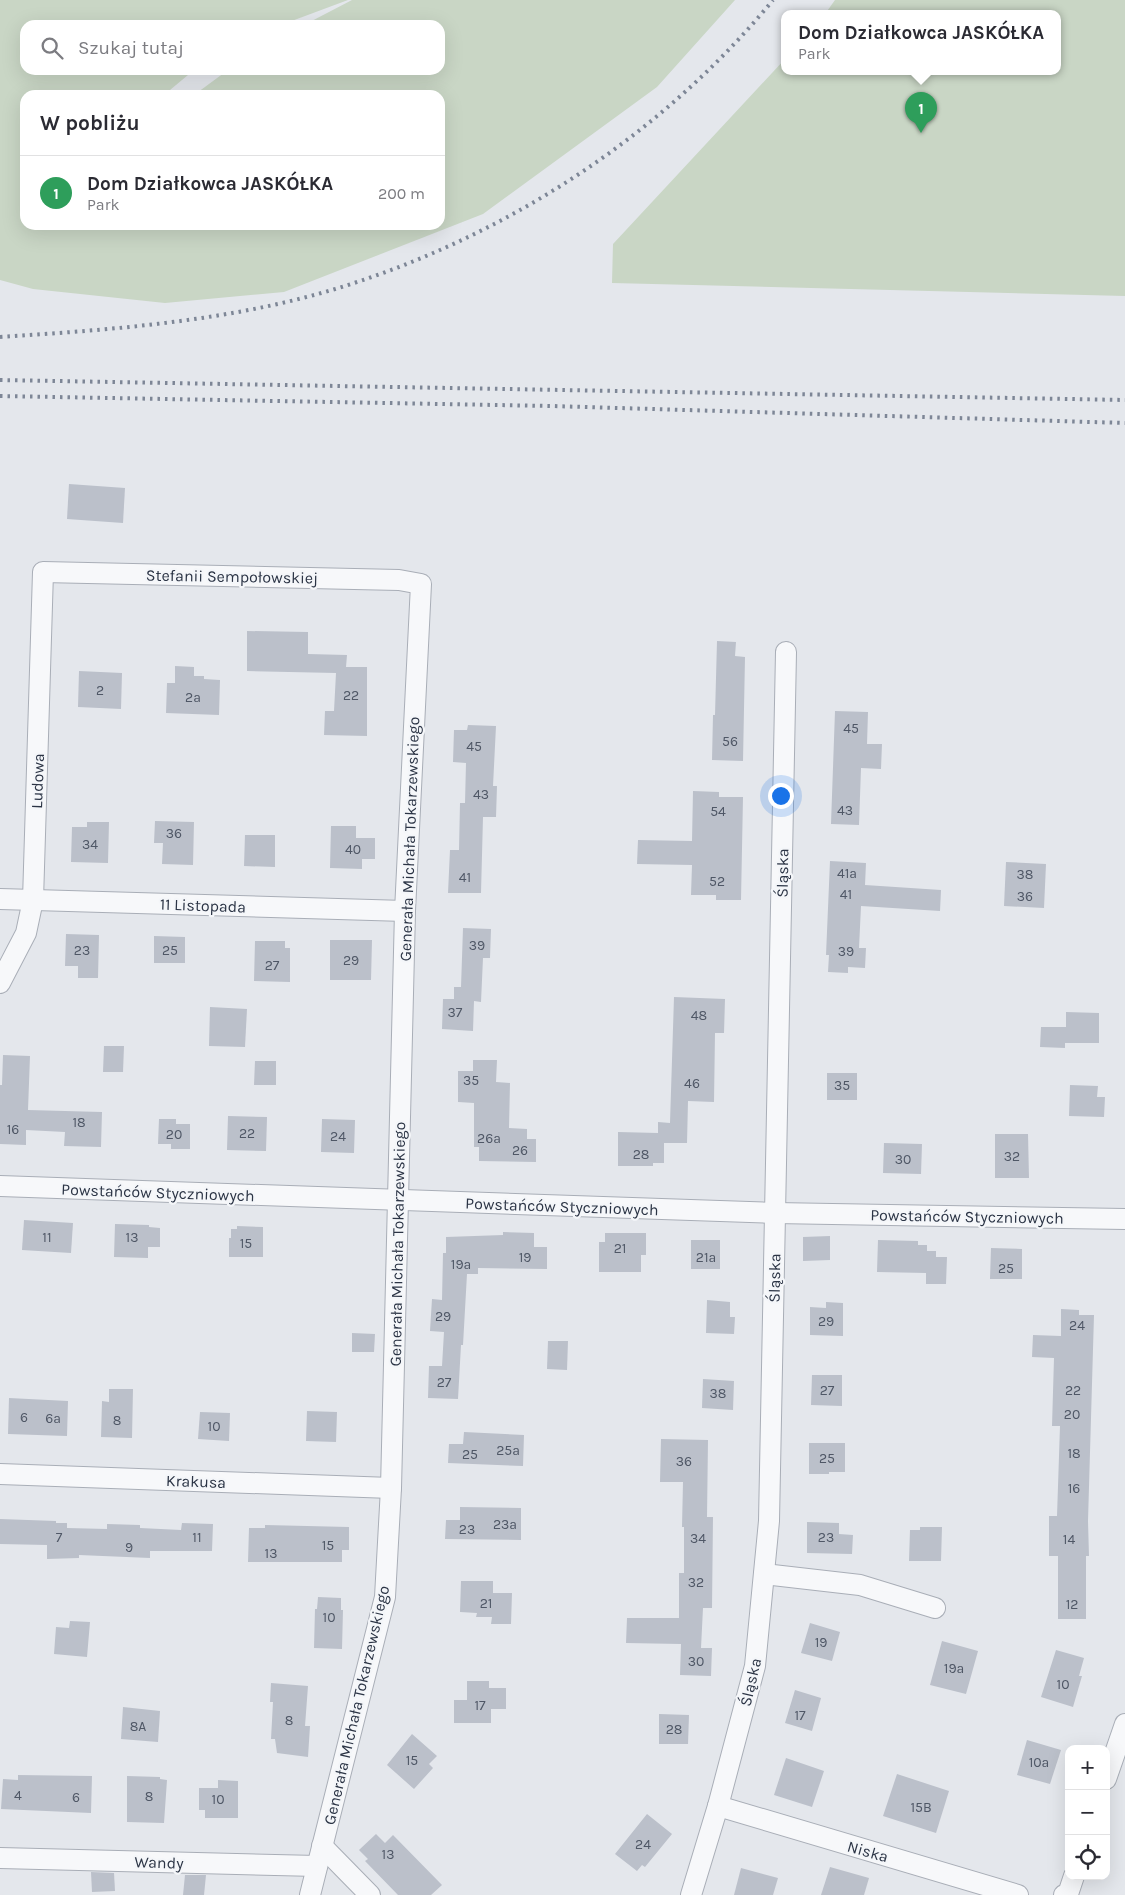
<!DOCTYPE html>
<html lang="pl">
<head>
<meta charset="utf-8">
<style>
  :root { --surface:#fff; --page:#f2f2f3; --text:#2b2b33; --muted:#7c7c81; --line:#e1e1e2; --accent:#7c3aed }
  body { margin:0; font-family:Karla,sans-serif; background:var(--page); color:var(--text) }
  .controls { position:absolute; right:15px; bottom:15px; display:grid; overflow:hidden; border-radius:10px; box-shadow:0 5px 20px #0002 }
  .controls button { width:45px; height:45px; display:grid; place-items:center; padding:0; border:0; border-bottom:1px solid var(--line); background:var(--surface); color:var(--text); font:25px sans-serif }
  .you { position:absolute; left:780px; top:795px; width:18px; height:18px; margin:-12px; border:4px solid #fff; border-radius:50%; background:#1a73e8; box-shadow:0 0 0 8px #1a73e833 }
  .badge { display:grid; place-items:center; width:32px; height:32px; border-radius:50%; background:var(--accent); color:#fff; font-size:16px; font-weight:700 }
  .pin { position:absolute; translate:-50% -41px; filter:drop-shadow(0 1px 2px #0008) }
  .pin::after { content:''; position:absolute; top:26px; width:18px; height:15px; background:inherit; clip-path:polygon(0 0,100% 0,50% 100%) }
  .popup { position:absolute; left:781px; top:10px; width:280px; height:65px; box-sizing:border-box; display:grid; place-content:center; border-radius:10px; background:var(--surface); filter:drop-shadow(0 1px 4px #0005); font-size:16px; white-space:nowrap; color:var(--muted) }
  .popup b { font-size:19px; color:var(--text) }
  .popup::after { content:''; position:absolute; left:50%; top:100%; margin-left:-10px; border:10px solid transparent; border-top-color:var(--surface) }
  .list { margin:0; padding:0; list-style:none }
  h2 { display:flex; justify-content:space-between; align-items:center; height:65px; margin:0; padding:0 20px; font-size:21px }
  h2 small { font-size:16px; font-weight:400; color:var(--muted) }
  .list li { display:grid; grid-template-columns:32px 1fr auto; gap:15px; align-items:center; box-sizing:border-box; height:75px; padding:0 20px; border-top:1px solid var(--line) }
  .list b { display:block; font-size:19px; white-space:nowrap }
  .list p { margin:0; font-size:16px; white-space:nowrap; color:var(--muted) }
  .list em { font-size:16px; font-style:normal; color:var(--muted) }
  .icon { flex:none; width:28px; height:28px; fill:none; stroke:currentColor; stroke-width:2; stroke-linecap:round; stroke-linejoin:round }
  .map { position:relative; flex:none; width:1125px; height:1895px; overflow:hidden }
  .search { position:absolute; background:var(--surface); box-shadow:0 5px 20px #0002; left:20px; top:20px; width:425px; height:55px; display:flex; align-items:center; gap:12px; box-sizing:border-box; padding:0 18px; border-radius:15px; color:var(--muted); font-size:19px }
  .panel { position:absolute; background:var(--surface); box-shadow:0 5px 20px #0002; left:20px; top:90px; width:425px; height:140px; border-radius:15px }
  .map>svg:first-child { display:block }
  .green { fill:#c9d6c5 }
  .building { fill:#bbc0ca }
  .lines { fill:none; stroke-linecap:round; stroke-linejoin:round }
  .minor-casing { stroke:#a9aeb7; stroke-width:22 }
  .minor { stroke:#f7f8fa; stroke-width:20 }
  .rail { stroke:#7d8696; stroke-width:4; stroke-dasharray:2.5 5; stroke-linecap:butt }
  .labels { text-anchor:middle; stroke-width:4.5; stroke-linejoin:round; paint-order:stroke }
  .number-label { font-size:14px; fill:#4f5766 }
  .street-label { font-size:16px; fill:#2b3445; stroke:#f4f6f9 }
</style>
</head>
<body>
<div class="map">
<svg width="1125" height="1895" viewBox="0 0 1125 1895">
  <rect width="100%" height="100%" fill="#e4e7ec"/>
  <g class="green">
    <polygon points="0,0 348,0 281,25 25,25 25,70 194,70 164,95 25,95 25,225 440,225 440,95 194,95 228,70 440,70 440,25 304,25 352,0 735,0 657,87 483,214 284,292 165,303 33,289 0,280"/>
    <polygon points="835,0 1125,0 1125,296 612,283 613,244 785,59 785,72 1057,72 1057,14 825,14"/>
  </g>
  <g class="building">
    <polygon points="69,484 125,488 123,523 67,519"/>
    <polygon points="247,631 308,632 308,654 347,655 346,667 367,667 367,736 324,735 325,711 334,711 336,673 247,671"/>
    <polygon points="717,641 736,642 735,656 745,657 743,761 712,760 713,715 715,715"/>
    <polygon points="175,666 194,667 194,676 204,676 204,679 220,680 219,715 166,713 167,683 175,683"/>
    <polygon points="79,671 122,673 121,709 78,707"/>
    <polygon points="835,711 868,712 867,744 882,744 881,769 861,768 859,825 831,824"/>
    <polygon points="468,725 496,726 493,786 497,786 496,817 483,817 481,893 448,893 450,850 459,850 460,803 465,803 466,763 453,762 454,730 467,730"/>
    <polygon points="693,791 719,792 719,797 743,797 741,900 716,900 716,895 691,895 692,865 637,864 638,840 692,841"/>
    <polygon points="155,821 194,822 193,865 162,864 163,843 154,843"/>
    <polygon points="87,822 109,822 108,863 71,862 72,827 87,827"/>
    <polygon points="331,826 356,826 356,838 375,838 375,859 362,859 362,869 330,868"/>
    <polygon points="245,835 275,835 275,867 244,866"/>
    <polygon points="830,861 866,863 865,885 941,890 940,911 861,906 859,948 866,948 865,968 848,967 848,973 828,972 829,955 826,955"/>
    <polygon points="1006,862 1046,864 1044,908 1004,906"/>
    <polygon points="463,928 491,929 490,958 483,958 481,1002 474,1001 473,1031 442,1029 443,999 454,999 454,987 461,987"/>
    <polygon points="66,934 99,935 98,978 78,978 78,966 65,966"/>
    <polygon points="154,936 185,937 185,963 154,963"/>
    <polygon points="330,940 372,940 371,980 330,980"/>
    <polygon points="255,941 285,941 285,948 290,948 290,982 254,981"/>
    <polygon points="674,997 725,999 724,1033 715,1033 714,1102 688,1101 687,1143 664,1143 664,1163 653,1163 653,1166 618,1166 618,1132 658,1133 658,1122 670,1123"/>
    <polygon points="210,1007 247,1009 245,1047 209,1046"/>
    <polygon points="1066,1012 1099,1013 1099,1043 1065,1043 1065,1048 1040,1047 1041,1027 1066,1027"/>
    <polygon points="104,1046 124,1046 123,1072 103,1072"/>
    <polygon points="3,1055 30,1056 28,1110 102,1112 101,1147 64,1146 65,1132 26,1130 26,1145 0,1144 0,1085 2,1085"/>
    <polygon points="473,1060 497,1060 496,1082 510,1083 509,1128 527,1129 527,1139 536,1139 536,1162 479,1161 479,1147 474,1147 474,1103 458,1102 458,1071 473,1071"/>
    <polygon points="255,1061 276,1061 276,1085 254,1085"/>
    <rect x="827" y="1073" width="30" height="27"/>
    <polygon points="1070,1085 1098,1086 1097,1097 1105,1097 1104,1117 1069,1116"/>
    <polygon points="228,1116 267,1117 266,1151 227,1150"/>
    <polygon points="159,1119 176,1119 176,1124 190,1124 190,1149 171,1149 171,1144 158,1144"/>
    <polygon points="322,1119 355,1120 354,1153 321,1152"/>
    <polygon points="995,1134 1028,1134 1029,1178 995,1178"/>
    <polygon points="884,1143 922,1144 921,1174 883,1173"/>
    <polygon points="24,1220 73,1223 71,1253 22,1250"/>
    <polygon points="115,1224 149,1225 149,1227 160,1228 160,1247 148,1247 148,1258 114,1257"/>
    <polygon points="237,1226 263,1227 263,1257 229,1257 229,1238 231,1238 231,1229 237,1229"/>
    <polygon points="503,1232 534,1233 534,1247 547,1247 547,1269 478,1268 478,1274 467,1274 463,1345 461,1345 458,1399 428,1398 429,1366 442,1366 444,1332 430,1331 432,1299 442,1300 443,1253 446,1253 446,1237 503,1235"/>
    <polygon points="605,1233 646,1233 646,1255 641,1255 641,1272 599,1272 599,1242 605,1242"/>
    <polygon points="830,1236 830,1260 803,1261 803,1237"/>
    <rect x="691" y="1240" width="29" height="29"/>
    <polygon points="878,1240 918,1241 918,1245 927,1245 927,1251 936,1251 936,1257 947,1257 946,1284 926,1284 926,1273 877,1272"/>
    <polygon points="991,1248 1022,1249 1022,1279 990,1279"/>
    <polygon points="707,1300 730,1302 730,1317 735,1317 734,1334 706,1333"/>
    <polygon points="826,1302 843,1303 843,1336 810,1335 810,1307 826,1308"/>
    <polygon points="1061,1309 1079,1310 1079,1315 1094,1315 1088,1521 1089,1556 1086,1556 1086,1619 1058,1619 1058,1556 1049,1556 1049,1516 1057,1516 1060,1426 1052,1426 1054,1358 1032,1357 1033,1335 1061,1336"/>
    <polygon points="352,1333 375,1334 374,1352 352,1352"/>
    <polygon points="548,1341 568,1341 567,1370 547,1369"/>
    <polygon points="812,1375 842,1375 842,1406 811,1405"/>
    <polygon points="703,1379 734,1381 733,1410 702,1408"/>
    <polygon points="109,1389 133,1389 132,1438 101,1437 102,1401 109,1402"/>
    <polygon points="9,1398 68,1401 67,1436 8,1434"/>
    <polygon points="307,1411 337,1412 336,1442 306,1441"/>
    <polygon points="200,1412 230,1413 229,1441 198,1439"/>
    <polygon points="464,1432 524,1435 523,1466 448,1463 449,1444 463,1444"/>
    <polygon points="661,1439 708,1440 707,1517 713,1517 712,1608 703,1608 701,1648 712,1648 711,1676 680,1675 681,1644 626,1643 627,1618 679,1618 679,1573 684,1573 684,1527 682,1527 683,1482 660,1482"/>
    <polygon points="809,1443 845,1443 845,1472 829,1472 829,1474 809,1474"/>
    <polygon points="460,1507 521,1508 521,1540 445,1539 446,1520 460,1520"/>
    <polygon points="0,1519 56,1521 56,1523 67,1523 67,1528 107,1529 107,1524 140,1525 140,1528 181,1530 182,1523 213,1524 212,1551 150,1551 150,1558 79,1555 79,1558 47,1559 47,1545 0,1544"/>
    <polygon points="807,1522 839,1523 839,1534 853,1535 852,1554 807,1553"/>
    <polygon points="265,1525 349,1527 349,1550 342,1550 342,1562 248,1562 249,1528 265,1528"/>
    <polygon points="920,1527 942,1527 941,1561 909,1561 910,1530 920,1530"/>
    <polygon points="461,1581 493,1581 493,1593 512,1593 511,1624 491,1624 492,1617 476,1617 477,1613 460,1612"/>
    <polygon points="318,1597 341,1598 341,1610 343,1610 342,1649 314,1648 315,1609 317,1609"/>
    <polygon points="70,1621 90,1622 87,1657 54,1654 56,1627 69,1628"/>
    <polygon points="810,1623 840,1632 832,1661 801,1653"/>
    <polygon points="942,1641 978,1651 966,1694 930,1685"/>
    <polygon points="1056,1650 1084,1658 1079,1676 1082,1676 1073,1707 1041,1697"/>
    <polygon points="467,1681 489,1681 489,1688 506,1688 506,1709 491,1709 491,1723 454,1723 454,1700 467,1700"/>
    <polygon points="271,1683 308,1686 305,1726 310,1726 308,1757 277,1753 275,1739 271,1739 273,1702 270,1702"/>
    <polygon points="795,1690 821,1698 812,1731 785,1723"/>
    <polygon points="123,1707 160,1711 158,1742 121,1739"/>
    <polygon points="659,1714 689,1715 688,1744 659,1744"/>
    <polygon points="412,1734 437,1756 429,1764 433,1768 414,1789 387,1765"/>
    <polygon points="1027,1740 1061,1750 1050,1784 1017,1775"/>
    <polygon points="786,1758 824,1771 812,1807 774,1795"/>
    <polygon points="897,1774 949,1791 936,1833 883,1816"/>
    <polygon points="18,1775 92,1776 91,1813 1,1809 3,1779 18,1780"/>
    <polygon points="127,1776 160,1777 160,1779 167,1780 164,1823 127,1822"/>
    <polygon points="218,1780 238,1781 238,1818 205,1818 205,1810 199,1810 199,1788 218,1788"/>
    <polygon points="647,1814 672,1834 645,1867 642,1865 637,1871 615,1854"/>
    <polygon points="376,1834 385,1843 393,1835 442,1885 431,1895 398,1895 365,1861 368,1859 359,1850"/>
    <polygon points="830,1867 869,1878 864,1895 821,1895"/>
    <polygon points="741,1868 778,1878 773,1895 734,1895"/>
    <polygon points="91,1872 114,1873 115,1891 92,1892"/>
    <polygon points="185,1875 206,1875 204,1895 183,1895"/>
  </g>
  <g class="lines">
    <g class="minor-casing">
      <g id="minor">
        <polyline points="0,899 405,911"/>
        <polyline points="0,983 26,933 33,900 43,572 399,580 421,584 405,911 391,1488 385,1597 310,1895"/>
        <polyline points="0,1186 775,1213 1125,1219"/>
        <polyline points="0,1474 391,1488"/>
        <polyline points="764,1574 860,1585 935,1608"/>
        <polyline points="1106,1779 1125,1724"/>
        <polyline points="718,1806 1018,1895"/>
        <polyline points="322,1846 370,1895"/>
        <polyline points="0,1858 317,1866"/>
        <polyline points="691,1895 718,1806 755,1666 769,1521 786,652"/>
        <polyline points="1064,1895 1068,1894 1074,1876"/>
      </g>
    </g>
    <use href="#minor" class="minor"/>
    <g class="rail">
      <path d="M0,337C108,330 220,322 325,292C497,242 659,139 773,0"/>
      <polyline points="0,380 1125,400"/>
      <polyline points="0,396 551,406 1125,423"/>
    </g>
  </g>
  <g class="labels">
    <g class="number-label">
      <text x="100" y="695">2</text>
      <text x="351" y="700">22</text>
      <text x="193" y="702">2a</text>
      <text x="851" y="733">45</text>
      <text x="730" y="746">56</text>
      <text x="474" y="751">45</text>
      <text x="481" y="799">43</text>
      <text x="845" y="815">43</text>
      <text x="718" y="816">54</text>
      <text x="174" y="838">36</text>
      <text x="90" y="849">34</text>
      <text x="353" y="854">40</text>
      <text x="847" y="878">41a</text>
      <text x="1025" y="879">38</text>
      <text x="465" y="882">41</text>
      <text x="717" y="886">52</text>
      <text x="846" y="899">41</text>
      <text x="1025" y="901">36</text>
      <text x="477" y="950">39</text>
      <text x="82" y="955">23</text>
      <text x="170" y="955">25</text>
      <text x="846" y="956">39</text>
      <text x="351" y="965">29</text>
      <text x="272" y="970">27</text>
      <text x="455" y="1017">37</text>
      <text x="699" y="1020">48</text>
      <text x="471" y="1085">35</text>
      <text x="692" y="1088">46</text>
      <text x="842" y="1090">35</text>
      <text x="79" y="1127">18</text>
      <text x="13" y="1134">16</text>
      <text x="247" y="1138">22</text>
      <text x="174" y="1139">20</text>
      <text x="338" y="1141">24</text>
      <text x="489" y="1143">26a</text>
      <text x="520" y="1155">26</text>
      <text x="641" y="1159">28</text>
      <text x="1012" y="1161">32</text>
      <text x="903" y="1164">30</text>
      <text x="47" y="1242">11</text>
      <text x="132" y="1242">13</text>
      <text x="246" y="1248">15</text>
      <text x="620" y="1253">21</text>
      <text x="525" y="1262">19</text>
      <text x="706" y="1262">21a</text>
      <text x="461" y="1269">19a</text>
      <text x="1006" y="1273">25</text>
      <text x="443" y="1321">29</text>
      <text x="826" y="1326">29</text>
      <text x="1077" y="1330">24</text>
      <text x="444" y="1387">27</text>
      <text x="827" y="1395">27</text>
      <text x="1073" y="1395">22</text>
      <text x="718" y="1398">38</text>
      <text x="1072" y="1419">20</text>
      <text x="24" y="1422">6</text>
      <text x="53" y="1423">6a</text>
      <text x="117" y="1425">8</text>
      <text x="214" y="1431">10</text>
      <text x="508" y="1455">25a</text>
      <text x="1074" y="1458">18</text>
      <text x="470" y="1459">25</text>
      <text x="827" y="1463">25</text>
      <text x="684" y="1466">36</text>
      <text x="1074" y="1493">16</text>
      <text x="505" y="1529">23a</text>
      <text x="467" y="1534">23</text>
      <text x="59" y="1542">7</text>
      <text x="197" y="1542">11</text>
      <text x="826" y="1542">23</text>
      <text x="698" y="1543">34</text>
      <text x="1069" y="1544">14</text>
      <text x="328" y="1550">15</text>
      <text x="129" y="1552">9</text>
      <text x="271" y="1558">13</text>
      <text x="696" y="1587">32</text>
      <text x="486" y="1608">21</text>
      <text x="1072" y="1609">12</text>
      <text x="329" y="1622">10</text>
      <text x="821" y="1647">19</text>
      <text x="696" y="1666">30</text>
      <text x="954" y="1673">19a</text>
      <text x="1063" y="1689">10</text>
      <text x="480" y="1710">17</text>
      <text x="800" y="1720">17</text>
      <text x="289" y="1725">8</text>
      <text x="138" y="1731">8A</text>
      <text x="674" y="1734">28</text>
      <text x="412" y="1765">15</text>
      <text x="1039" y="1767">10a</text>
      <text x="18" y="1800">4</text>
      <text x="149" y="1801">8</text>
      <text x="76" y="1802">6</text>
      <text x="218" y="1804">10</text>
      <text x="921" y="1812">15B</text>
      <text x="643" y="1849">24</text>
      <text x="388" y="1859">13</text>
    </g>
    <g class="street-label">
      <text transform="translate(232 576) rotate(1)" y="6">Stefanii Sempołowskiej</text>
      <text transform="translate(37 781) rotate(-88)" y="6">Ludowa</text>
      <text transform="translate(409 839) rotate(-88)" y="6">Generała Michała Tokarzewskiego</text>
      <text transform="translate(782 873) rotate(-89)" y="6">Śląska</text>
      <text transform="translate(203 905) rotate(2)" y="6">11 Listopada</text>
      <text transform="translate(158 1192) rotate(2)" y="6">Powstańców Styczniowych</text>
      <text transform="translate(562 1206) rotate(2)" y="6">Powstańców Styczniowych</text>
      <text transform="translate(967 1216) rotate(1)" y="6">Powstańców Styczniowych</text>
      <text transform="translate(397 1244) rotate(-89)" y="6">Generała Michała Tokarzewskiego</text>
      <text transform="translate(774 1278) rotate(-89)" y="6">Śląska</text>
      <text transform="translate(196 1481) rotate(2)" y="6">Krakusa</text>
      <text transform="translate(750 1682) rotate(-77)" y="6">Śląska</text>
      <text transform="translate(356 1705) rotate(-77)" y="6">Generała Michała Tokarzewskiego</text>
      <text transform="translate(868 1851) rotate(16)" y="6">Niska</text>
      <text transform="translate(159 1862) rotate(2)" y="6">Wandy</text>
    </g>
  </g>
</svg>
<div class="controls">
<button>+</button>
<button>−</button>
<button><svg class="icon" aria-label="locate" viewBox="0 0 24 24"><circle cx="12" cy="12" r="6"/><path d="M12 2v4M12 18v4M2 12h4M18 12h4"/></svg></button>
</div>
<div class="you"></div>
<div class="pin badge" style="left:921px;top:133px;background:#2e9e5b">1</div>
<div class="popup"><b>Dom Działkowca JASKÓŁKA</b>Park</div>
<div class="search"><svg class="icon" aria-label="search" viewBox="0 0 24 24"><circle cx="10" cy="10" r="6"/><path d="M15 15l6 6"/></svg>Szukaj tutaj</div>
<section class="panel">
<h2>W pobliżu<small></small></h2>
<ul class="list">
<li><span class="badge" style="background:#2e9e5b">1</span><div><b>Dom Działkowca JASKÓŁKA</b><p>Park</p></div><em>200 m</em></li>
</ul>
</section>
</div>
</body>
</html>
